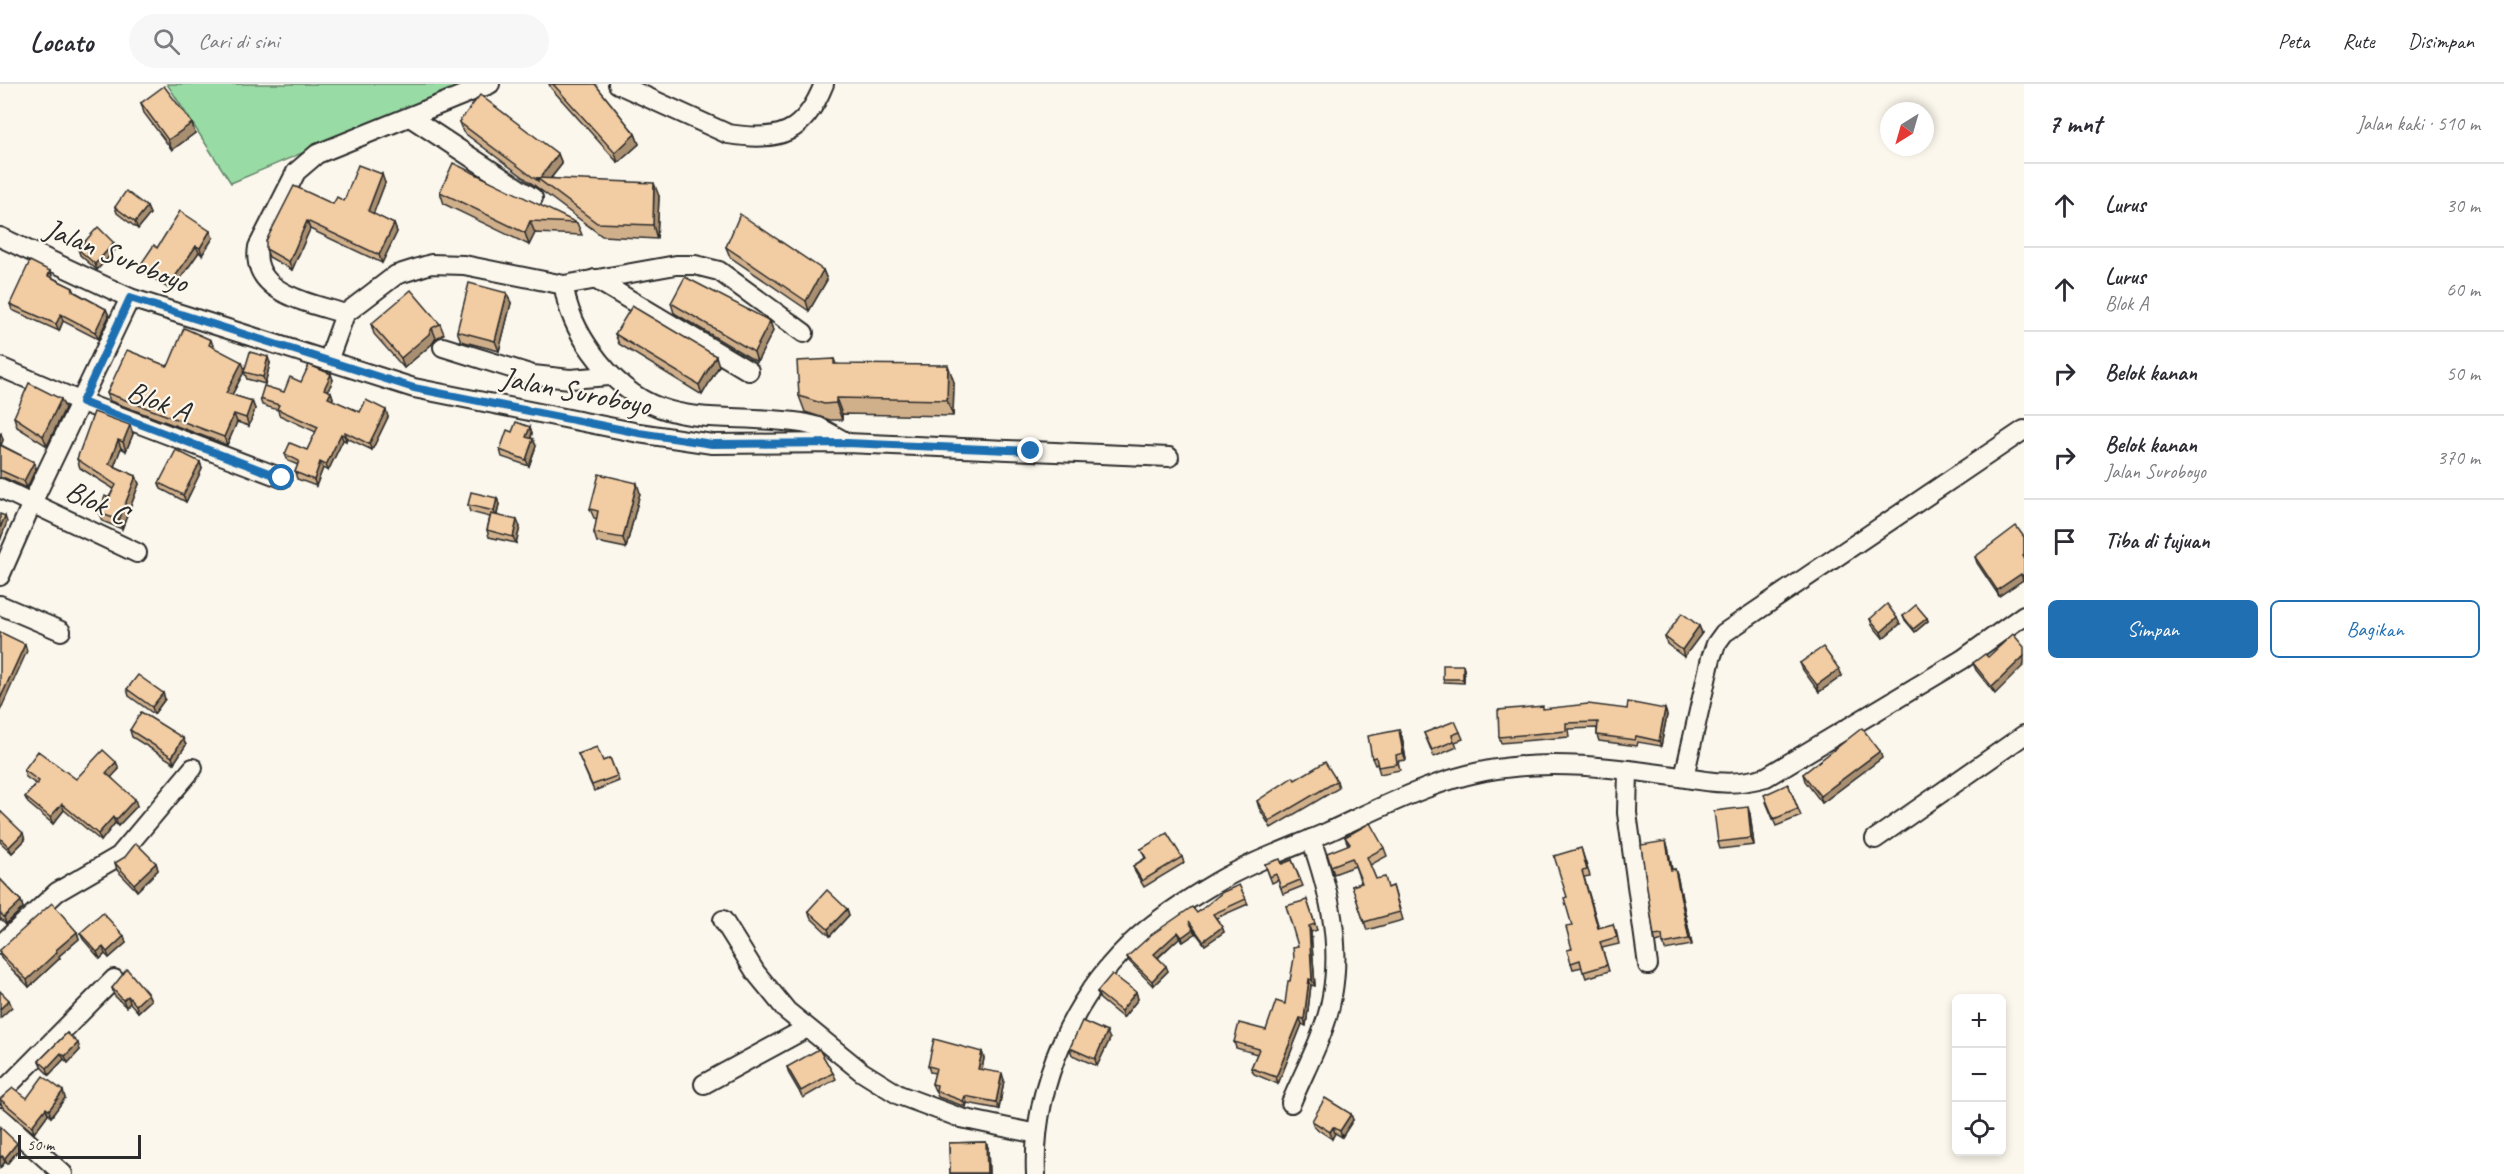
<!DOCTYPE html>
<html lang="id">
<head>
<meta charset="utf-8">
<style>
  :root { --surface:#fff; --page:#f7f7f7; --text:#2b2b33; --muted:#7c7c81; --line:#e1e1e2; --accent:#1f6fb2 }
  body { margin:0; font-family:Caveat,sans-serif; background:var(--page); color:var(--text) }
  .controls { position:absolute; right:18px; bottom:18px; display:grid; overflow:hidden; border-radius:9px; box-shadow:0 3px 9px #0003 }
  .controls button { width:54px; height:54px; display:grid; place-items:center; padding:0; border:0; border-bottom:2px solid var(--line); background:var(--surface); color:var(--text); font:30px sans-serif }
  .compass { position:absolute; left:1880px; top:18px; width:54px; height:54px; border-radius:50%; background:var(--surface); box-shadow:0 3px 9px #0003; rotate:217deg }
  .scale { position:absolute; left:18px; bottom:15px; width:123px; box-sizing:border-box; padding-left:6px; border:3px solid #2b2b2b; border-top:0; font-size:16px; line-height:21px; white-space:nowrap; color:#2b2b2b; -webkit-text-stroke:4px #fbf7ec; paint-order:stroke }
  .stop { position:absolute; width:18px; height:18px; margin:-14px; border:4px solid #1f6fb2; border-radius:50%; background:#fff }
  .stop.end { background:#1f6fb2; border-color:#fff; box-shadow:0 2px 6px #0008 }
  .list { margin:0; padding:0; list-style:none }
  h2 { display:flex; justify-content:space-between; align-items:center; height:78px; margin:0; padding:0 24px; font-size:26px }
  h2 small { font-size:20px; font-weight:400; color:var(--muted) }
  .list li { display:grid; grid-template-columns:39px 1fr auto; gap:18px; align-items:center; box-sizing:border-box; height:84px; padding:0 24px; border-top:2px solid var(--line) }
  .list b { display:block; font-size:22px; white-space:nowrap }
  .list p { margin:0; font-size:20px; white-space:nowrap; color:var(--muted) }
  .list em { font-size:20px; font-style:normal; color:var(--muted) }
  .actions { display:flex; gap:12px; padding:18px 24px }
  .actions a { flex:1; padding:14px 0; border:2px solid var(--accent); border-radius:9px; text-align:center; font-size:21px; color:var(--accent) }
  .actions .main { background:var(--accent); color:#fff }
  .icon { flex:none; width:33px; height:33px; fill:none; stroke:currentColor; stroke-width:2; stroke-linecap:round; stroke-linejoin:round }
  .map { position:relative; flex:none; width:2024px; height:1090px; overflow:hidden }
  header { display:flex; align-items:center; gap:36px; box-sizing:border-box; height:84px; padding:0 30px; background:var(--surface); border-bottom:2px solid var(--line) }
  header strong { font-size:28px }
  nav { display:flex; gap:33px; margin-inline-start:auto; font-size:21px }
  .search { width:420px; height:54px; background:var(--page); display:flex; align-items:center; gap:15px; box-sizing:border-box; padding:0 21px; border-radius:33px; color:var(--muted); font-size:22px }
  main { display:flex }
  aside { flex:1; background:var(--surface) }
  .map>svg:first-child { display:block }
  .green { fill:#99dba5; stroke:#628368; stroke-width:1.5 }
  .lines { fill:none; stroke-linecap:round; stroke-linejoin:round }
  .minor-casing { stroke:#2b2b2b; stroke-width:22 }
  .minor { stroke:#fbf7ec; stroke-width:18 }
  .wall { fill:#d0af8b; stroke:#2b2b2b; stroke-width:1.5 }
  .shaded-wall { fill:#a98f71; stroke:#2b2b2b; stroke-width:1.5 }
  .building { fill:#f2cca2; stroke:#2b2b2b; stroke-width:1.5 }
  .route { stroke:#1f6fb2; stroke-width:8 }
  .labels { text-anchor:middle; stroke-width:4.5; stroke-linejoin:round; paint-order:stroke }
  .street-label { font-size:30px; fill:#2b2b2b; stroke:#fbf7ec }
</style>
</head>
<body>
<header>
<strong>Locato</strong>
<div class="search"><svg class="icon" aria-label="search" viewBox="0 0 24 24"><circle cx="10" cy="10" r="6"/><path d="M15 15l6 6"/></svg>Cari di sini</div>
<nav><a>Peta</a><a>Rute</a><a>Disimpan</a></nav>
</header>
<main>
<div class="map">
<svg width="2024" height="1090" viewBox="0 0 2024 1090">
  <rect width="100%" height="100%" fill="#fbf7ec"/>
  <filter id="ink" filterUnits="userSpaceOnUse"><feTurbulence type="fractalNoise" baseFrequency=".0167" numOctaves="2"/><feDisplacementMap in="SourceGraphic" scale="12" xChannelSelector="R" yChannelSelector="G"/><feConvolveMatrix kernelMatrix="1 2 1 2 8 2 1 2 1" color-interpolation-filters="sRGB"/></filter>
  <g filter="url(#ink)">
    <polygon class="green" points="167,0 465,0 231,99"/>
    <g class="lines">
      <g class="minor-casing">
        <g id="minor">
          <path d="M618,0L728,50C780,58 804,50 824,0"/>
          <polyline points="410,33 533,114"/>
          <polyline points="0,153 130,214 414,304 639,349 712,360 847,359 1169,373"/>
          <polyline points="595,195 749,287"/>
          <path d="M564,201C566,224 578,249 592,268C653,353 713,326 802,339L819,343L846,358"/>
          <path d="M345,230C312,219 250,210 258,163L296,88L317,70L490,0"/>
          <polyline points="443,263 533,291 570,295 609,292"/>
          <polyline points="328,277 345,230 396,191 431,180 464,181 564,201 676,181 695,181 719,187 804,249"/>
          <polyline points="0,283 82,318 282,394"/>
          <polyline points="0,404 137,469"/>
          <polyline points="0,492 32,419 130,214"/>
          <polyline points="0,521 61,547"/>
          <polyline points="1628,686 1627,729 1648,881"/>
          <polyline points="1684,693 1711,574 1716,560 1724,549 2024,346"/>
          <polyline points="1875,755 2024,651"/>
          <polyline points="723,836 756,889 787,927 862,988 899,1011 961,1034 1037,1050"/>
          <polyline points="0,861 57,808 119,772 193,684"/>
          <polyline points="704,1000 807,944"/>
          <polyline points="0,1010 114,895"/>
          <path d="M1291,1019C1305,985 1326,949 1332,912C1342,858 1329,807 1311,755"/>
          <polyline points="0,1033 63,1090"/>
          <path d="M1036,1090C1032,1002 1073,910 1139,852C1163,831 1190,814 1217,798C1251,778 1291,764 1328,748C1384,722 1443,691 1504,684C1555,677 1609,683 1659,690C1699,695 1725,705 1766,693L1963,575L2024,531"/>
        </g>
      </g>
      <use href="#minor" class="minor"/>
    </g>
    <g class="wall">
      <polygon points="549,0 595,0 635,50 639,60 618,79 551,4"/>
      <polygon points="141,19 195,49 172,66 144,29"/>
      <polygon points="459,38 558,70 562,80 551,94 659,112 657,155 602,152 463,48"/>
      <polygon points="385,99 373,130 394,140 397,148 382,179 310,145 292,186 269,173 266,165 333,120"/>
      <polygon points="440,108 577,139 582,151 535,149 529,161 444,120"/>
      <polygon points="115,123 147,123 150,130 138,145 117,129"/>
      <polygon points="213,154 202,171 199,168 172,207 143,187 141,180 157,164"/>
      <polygon points="726,163 823,186 827,196 809,227 730,173"/>
      <polygon points="78,165 116,165 97,186 80,171"/>
      <polygon points="50,187 53,194 73,204 75,208 106,225 109,232 98,255 63,237 59,247 12,226 10,220"/>
      <polygon points="511,219 499,267 461,257 457,247"/>
      <polygon points="671,219 770,237 773,247 757,278 674,229"/>
      <polygon points="371,240 440,240 444,250 436,254 432,260 404,284 374,250"/>
      <polygon points="615,250 719,282 702,311 619,260"/>
      <polygon points="211,256 214,264 245,286 232,311 252,317 255,325 249,342 237,338 227,361 110,317 107,309 167,282"/>
      <polygon points="834,275 836,280 954,298 953,332 842,330 842,336 830,336 805,328 799,312"/>
      <polygon points="270,279 265,300 247,295 244,288"/>
      <polygon points="333,296 328,307 331,308 333,314 332,316 360,328 388,333 372,366 347,354 346,357 343,356 328,387 323,384 316,402 297,395 295,388 298,381 288,377 285,370 307,366 316,348 279,331 278,326 262,321 260,315 284,308 301,298"/>
      <polygon points="65,324 47,362 17,343 14,333"/>
      <polygon points="530,343 532,349 531,354 533,355 536,362 529,382 502,373 500,366 512,348"/>
      <polygon points="0,349 3,356 1,361 34,378 36,384 27,404 5,394 0,394"/>
      <polygon points="133,350 126,367 121,364 114,382 136,392 139,400 122,445 102,437 99,429 114,405 80,384 77,375"/>
      <polygon points="200,378 202,385 186,418 161,405 159,399"/>
      <polygon points="640,409 626,464 597,458 594,449 597,435 594,434 590,425"/>
      <polygon points="497,414 499,420 497,431 520,443 516,459 489,453 487,446 490,433 470,428 468,421"/>
      <polygon points="2024,453 2024,497 2023,496 1999,512 1977,479 1975,473"/>
      <polygon points="1903,532 1927,534 1928,537 1915,548 1904,535"/>
      <polygon points="1870,535 1900,540 1883,554 1872,541"/>
      <polygon points="1699,542 1702,549 1684,573 1667,560 1665,553"/>
      <polygon points="1988,573 1995,610 1976,586 1973,579"/>
      <polygon points="1800,579 1839,585 1842,592 1819,608 1803,586"/>
      <polygon points="1464,585 1464,599 1444,598 1443,595"/>
      <polygon points="127,605 163,609 165,615 154,630 129,612"/>
      <polygon points="1544,625 1665,625 1667,631 1661,662 1638,658 1637,662 1599,657 1597,651 1597,644 1568,645 1569,653 1501,659 1499,653"/>
      <polygon points="130,646 186,661 174,679 132,653"/>
      <polygon points="1399,646 1402,653 1406,676 1398,677 1400,686 1380,690 1377,680 1375,681 1372,674"/>
      <polygon points="1460,648 1463,655 1455,658 1457,663 1434,673 1424,649"/>
      <polygon points="578,670 603,677 610,674 619,697 594,707"/>
      <polygon points="1882,674 1822,719 1805,697 1803,690"/>
      <polygon points="116,678 119,685 111,693 137,722 118,742 115,739 101,757 64,726 53,740 28,719 25,713 36,700 26,693 24,686 76,695"/>
      <polygon points="1295,696 1337,697 1339,704 1271,744 1259,724 1257,717"/>
      <polygon points="1788,700 1801,732 1776,742 1766,718"/>
      <polygon points="0,727 25,756 12,769 0,758"/>
      <polygon points="1750,730 1754,761 1720,765 1718,758"/>
      <polygon points="1345,753 1384,764 1387,772 1370,781 1376,795 1388,804 1393,802 1403,836 1367,846 1352,802 1361,799 1355,782 1334,790 1331,782 1348,761"/>
      <polygon points="1668,763 1672,786 1675,785 1677,791 1692,861 1665,866 1663,857 1656,859 1654,852"/>
      <polygon points="1581,764 1590,792 1584,793 1599,844 1616,846 1619,860 1602,864 1609,887 1586,894 1582,883 1573,885 1567,866 1572,865 1572,842"/>
      <polygon points="1141,765 1182,773 1184,779 1144,803 1135,788 1133,782 1145,774"/>
      <polygon points="1292,776 1303,802 1283,810 1278,796 1272,799 1265,780 1282,780"/>
      <polygon points="115,779 156,779 158,786 137,807 117,786"/>
      <polygon points="0,795 21,817 23,824 6,840 1,835 0,836"/>
      <polygon points="1239,801 1248,820 1216,834 1222,843 1224,848 1205,861 1193,845 1195,850 1183,858 1180,853 1158,874 1168,887 1153,902 1129,877 1127,873 1197,829"/>
      <polygon points="1307,816 1317,846 1311,848 1315,902 1311,901 1306,942 1302,940 1278,1000 1254,990 1251,984 1257,970 1236,964 1234,958 1266,946 1285,920 1298,862"/>
      <polygon points="847,825 849,831 830,852 811,834 808,827"/>
      <polygon points="77,848 79,855 59,872 60,874 29,903 1,874 0,871 0,866"/>
      <polygon points="80,849 124,852 126,859 109,874 105,870 100,875 83,855"/>
      <polygon points="112,904 148,910 151,916 138,928 130,919 126,923 114,911"/>
      <polygon points="1097,908 1136,908 1138,915 1123,934 1100,915"/>
      <polygon points="67,949 80,966 68,979 64,975 49,991 42,984 39,977"/>
      <polygon points="1110,955 1097,982 1072,971 1070,964"/>
      <polygon points="982,968 984,974 982,985 1004,996 999,1025 967,1019 966,1023 938,1013 932,1000 935,989 930,988 928,982"/>
      <polygon points="787,983 833,989 836,995 803,1014 789,990"/>
      <polygon points="63,1007 65,1014 51,1033 48,1030 34,1049 2,1022 0,1016 27,1014"/>
      <polygon points="1353,1036 1342,1053 1335,1049 1332,1055 1314,1043 1312,1037"/>
      <polygon points="0,1043 19,1065 7,1080 5,1078 0,1084"/>
      <polygon points="986,1058 988,1064 989,1090 950,1090 949,1059"/>
    </g>
    <g class="shaded-wall">
      <polygon points="192,39 195,49 172,66 168,56"/>
      <polygon points="635,50 639,60 618,79 615,69"/>
      <polygon points="558,70 562,80 546,100 539,95"/>
      <polygon points="382,90 385,99 371,136 368,127"/>
      <polygon points="654,99 659,112 657,155 653,141"/>
      <polygon points="147,123 150,130 138,145 135,138"/>
      <polygon points="307,137 310,145 292,186 289,178"/>
      <polygon points="530,137 535,149 529,161 525,149"/>
      <polygon points="394,140 397,148 382,179 379,171"/>
      <polygon points="210,147 213,154 202,171 200,164"/>
      <polygon points="114,159 116,165 97,186 95,180"/>
      <polygon points="196,162 199,168 172,207 170,200"/>
      <polygon points="823,186 827,196 809,227 806,217"/>
      <polygon points="50,187 53,194 50,199 48,192"/>
      <polygon points="507,209 511,219 499,267 495,257"/>
      <polygon points="106,225 109,232 98,255 95,248"/>
      <polygon points="61,230 63,237 59,247 56,240"/>
      <polygon points="770,237 773,247 757,278 754,268"/>
      <polygon points="432,244 436,254 432,260 404,284 401,274"/>
      <polygon points="716,272 719,282 702,311 699,301"/>
      <polygon points="268,273 270,279 265,300 263,293"/>
      <polygon points="242,278 245,286 229,316 226,309"/>
      <polygon points="948,281 954,298 953,332 947,316"/>
      <polygon points="331,290 333,296 326,311 324,305"/>
      <polygon points="331,308 333,314 330,321 328,314"/>
      <polygon points="836,314 842,330 842,336 836,319"/>
      <polygon points="61,315 65,324 47,362 43,352"/>
      <polygon points="252,317 255,325 249,342 246,334"/>
      <polygon points="386,326 388,333 372,366 369,360"/>
      <polygon points="234,330 237,338 227,361 224,353"/>
      <polygon points="130,341 133,350 126,367 123,358"/>
      <polygon points="530,343 532,349 529,360 526,353"/>
      <polygon points="345,348 347,354 346,357 344,351"/>
      <polygon points="1,349 3,356 0,364 0,350"/>
      <polygon points="341,350 343,356 328,387 326,381"/>
      <polygon points="533,355 536,362 529,382 526,376"/>
      <polygon points="118,356 121,364 112,388 109,380"/>
      <polygon points="34,378 36,384 27,404 24,397"/>
      <polygon points="200,378 202,385 186,418 183,411"/>
      <polygon points="320,378 323,384 316,402 314,396"/>
      <polygon points="136,392 139,400 122,445 119,436"/>
      <polygon points="637,399 640,409 626,464 623,454"/>
      <polygon points="497,414 499,420 496,434 494,427"/>
      <polygon points="5,432 7,438 0,457 0,444"/>
      <polygon points="517,436 520,443 516,459 513,453"/>
      <polygon points="2021,490 2023,496 1999,512 1997,506"/>
      <polygon points="1897,534 1900,540 1883,554 1881,548"/>
      <polygon points="1927,534 1928,537 1915,548 1913,545"/>
      <polygon points="1699,542 1702,549 1684,573 1682,566"/>
      <polygon points="25,560 27,567 0,627 0,615"/>
      <polygon points="2024,572 2024,581 1995,610 1992,603"/>
      <polygon points="1463,581 1464,585 1464,599 1463,595"/>
      <polygon points="1839,585 1842,592 1819,608 1817,601"/>
      <polygon points="163,609 165,615 154,630 152,623"/>
      <polygon points="1665,625 1667,631 1661,662 1659,657"/>
      <polygon points="1399,646 1402,653 1406,676 1403,669"/>
      <polygon points="183,654 186,661 174,679 172,673"/>
      <polygon points="1880,667 1882,674 1822,719 1820,712"/>
      <polygon points="116,678 119,685 109,696 106,689"/>
      <polygon points="135,715 137,722 118,742 116,736"/>
      <polygon points="62,720 64,726 53,740 50,733"/>
      <polygon points="1748,723 1750,730 1754,761 1751,754"/>
      <polygon points="113,733 115,739 101,757 98,750"/>
      <polygon points="23,749 25,756 12,769 9,763"/>
      <polygon points="1666,757 1668,763 1673,792 1671,786"/>
      <polygon points="156,779 158,786 137,807 134,800"/>
      <polygon points="1675,785 1677,791 1692,861 1689,855"/>
      <polygon points="21,817 23,824 6,840 4,833"/>
      <polygon points="847,825 849,831 830,852 828,845"/>
      <polygon points="1309,842 1311,848 1315,902 1312,896"/>
      <polygon points="1222,843 1224,848 1205,861 1203,857"/>
      <polygon points="1193,845 1195,850 1183,858 1182,853"/>
      <polygon points="77,848 79,855 59,872 60,874 29,903 27,896 56,866"/>
      <polygon points="1178,848 1180,853 1156,875 1154,870"/>
      <polygon points="124,852 126,859 109,874 107,868"/>
      <polygon points="103,863 105,870 100,875 97,868"/>
      <polygon points="1166,882 1168,887 1153,902 1152,897"/>
      <polygon points="1309,895 1311,901 1306,942 1304,935"/>
      <polygon points="1136,908 1138,915 1123,934 1121,927"/>
      <polygon points="148,910 151,916 138,928 136,921"/>
      <polygon points="128,912 130,919 126,923 123,916"/>
      <polygon points="9,916 12,923 0,934 0,925"/>
      <polygon points="1300,934 1302,940 1278,1000 1276,993"/>
      <polygon points="1107,948 1110,955 1097,982 1095,975"/>
      <polygon points="78,959 80,966 68,979 65,972"/>
      <polygon points="982,968 984,974 981,991 978,985"/>
      <polygon points="61,969 64,975 49,991 47,984"/>
      <polygon points="1002,989 1004,996 999,1025 996,1018"/>
      <polygon points="63,1007 65,1014 51,1033 49,1026"/>
      <polygon points="965,1012 967,1019 966,1023 963,1017"/>
      <polygon points="46,1024 48,1030 34,1049 32,1042"/>
      <polygon points="1351,1030 1353,1036 1342,1053 1340,1047"/>
      <polygon points="1333,1043 1335,1049 1332,1055 1330,1048"/>
      <polygon points="986,1058 988,1064 989,1090 987,1090 987,1089"/>
      <polygon points="17,1059 19,1065 7,1080 5,1074"/>
      <polygon points="2,1072 5,1078 0,1084 0,1074"/>
    </g>
    <g class="building">
      <polygon points="553,0 595,0 635,50 615,69"/>
      <polygon points="164,2 192,39 168,56 141,19"/>
      <polygon points="480,11 558,70 540,94 537,94 538,97 459,38"/>
      <polygon points="453,79 577,139 530,137 525,149 440,108"/>
      <polygon points="358,81 382,90 368,127 394,140 379,171 307,137 289,178 266,165 266,157 294,102 333,120 337,113 344,117"/>
      <polygon points="537,94 654,99 653,141 597,139"/>
      <polygon points="126,107 147,123 135,138 115,123"/>
      <polygon points="180,127 210,147 200,164 196,162 170,200 141,180 154,161 157,164"/>
      <polygon points="740,130 823,186 806,217 726,163"/>
      <polygon points="98,143 114,159 95,180 78,165"/>
      <polygon points="30,177 50,187 48,192 73,204 72,207 106,225 95,248 61,230 56,240 10,220"/>
      <polygon points="685,193 770,237 754,268 671,219"/>
      <polygon points="469,199 507,209 495,257 457,247"/>
      <polygon points="411,206 440,240 432,244 429,250 401,274 371,240"/>
      <polygon points="632,222 716,272 699,301 615,250"/>
      <polygon points="184,244 211,256 209,261 242,278 226,309 252,317 246,334 234,330 224,353 107,309 127,266 167,282 169,280"/>
      <polygon points="250,268 268,273 263,293 244,288"/>
      <polygon points="834,275 834,280 948,281 947,316 836,314 836,319 824,320 799,312 797,277"/>
      <polygon points="309,281 331,290 324,305 331,308 328,314 360,328 366,316 386,326 369,360 345,348 344,351 341,350 326,381 320,378 314,396 295,388 299,377 285,370 290,359 307,366 318,343 277,325 279,321 260,315 264,302 284,308 290,293 301,298"/>
      <polygon points="29,299 61,315 43,352 14,333"/>
      <polygon points="94,328 130,341 123,358 118,356 109,380 136,392 119,436 99,429 105,412 109,414 116,401 77,375"/>
      <polygon points="516,338 530,343 526,353 533,355 526,376 500,366 507,346 512,348"/>
      <polygon points="0,361 34,378 24,397 2,387 0,387"/>
      <polygon points="176,366 200,378 183,411 159,399"/>
      <polygon points="599,390 637,399 623,454 594,449 598,427 590,425"/>
      <polygon points="471,408 497,414 494,427 468,421"/>
      <polygon points="0,430 5,432 0,444"/>
      <polygon points="491,430 517,436 513,453 487,446"/>
      <polygon points="2016,442 2024,453 2024,471 2023,472 2024,473 2024,491 2023,492 2021,490 1997,506 1975,473"/>
      <polygon points="1887,520 1897,534 1881,548 1870,535"/>
      <polygon points="1916,521 1927,534 1913,545 1903,532"/>
      <polygon points="1682,529 1699,542 1682,566 1665,553"/>
      <polygon points="0,548 25,560 0,615"/>
      <polygon points="2013,550 2024,563 2024,572 1992,603 1973,579 1985,570 1988,573"/>
      <polygon points="1823,563 1839,585 1817,601 1800,579"/>
      <rect x="1443" y="581" width="20" height="14"/>
      <polygon points="138,591 163,609 152,623 127,605"/>
      <polygon points="1628,618 1665,625 1659,657 1636,652 1635,656 1597,651 1598,638 1566,639 1566,647 1499,653 1498,626 1543,622 1543,625 1588,620 1627,625"/>
      <polygon points="141,628 183,654 172,673 130,646"/>
      <polygon points="1455,637 1460,648 1452,651 1454,657 1432,666 1424,649"/>
      <polygon points="1862,644 1880,667 1820,712 1803,690"/>
      <polygon points="1399,646 1403,669 1396,671 1397,680 1378,683 1376,673 1372,674 1368,652"/>
      <polygon points="597,663 603,677 610,674 617,692 592,701 578,670"/>
      <polygon points="103,666 116,678 106,689 135,715 116,736 113,733 98,750 62,720 50,733 25,713 39,697 24,686 38,667 76,695"/>
      <polygon points="1325,678 1337,697 1269,737 1257,717 1293,693 1295,696"/>
      <polygon points="1788,700 1798,725 1774,735 1764,711"/>
      <polygon points="1748,723 1751,754 1718,758 1714,727"/>
      <polygon points="0,727 23,749 9,763 0,754"/>
      <polygon points="1370,739 1384,764 1367,773 1376,795 1385,793 1388,804 1393,802 1400,828 1364,838 1352,802 1362,799 1352,774 1331,782 1327,769 1350,760 1345,753"/>
      <polygon points="1167,749 1182,773 1142,797 1133,782 1146,774 1141,765"/>
      <polygon points="1666,757 1671,786 1675,785 1689,855 1663,860 1662,851 1654,852 1641,761"/>
      <polygon points="136,759 156,779 134,800 115,779 125,773"/>
      <polygon points="1581,764 1587,786 1582,787 1598,844 1613,840 1617,853 1600,858 1607,881 1583,888 1580,876 1571,879 1567,866 1572,865 1566,843 1572,842 1564,814 1567,813 1554,772"/>
      <polygon points="1280,775 1282,780 1292,776 1300,796 1281,804 1276,790 1270,793 1265,780"/>
      <polygon points="0,795 21,817 4,833 0,829"/>
      <polygon points="1239,801 1246,815 1213,830 1222,843 1203,857 1189,837 1193,845 1182,853 1178,848 1154,870 1166,882 1152,897 1127,873 1151,851 1192,823 1197,829 1223,808"/>
      <polygon points="827,806 847,825 828,845 808,827"/>
      <polygon points="1307,816 1315,840 1309,842 1312,896 1309,895 1304,935 1300,934 1276,993 1251,984 1259,965 1234,958 1239,939 1266,946 1276,917 1285,920 1288,897 1290,897 1294,874 1293,863 1298,862 1286,822"/>
      <polygon points="52,819 77,848 56,866 57,868 27,896 0,869 0,866"/>
      <polygon points="103,829 124,852 107,868 103,863 97,868 80,849"/>
      <polygon points="127,885 148,910 136,921 128,912 123,916 112,904"/>
      <polygon points="1112,890 1136,908 1121,927 1097,908"/>
      <polygon points="0,907 9,916 0,925"/>
      <polygon points="1082,937 1107,948 1095,975 1070,964"/>
      <polygon points="67,949 78,959 65,972 61,969 47,984 39,977"/>
      <polygon points="934,955 982,968 978,985 1002,989 996,1018 965,1012 963,1017 936,1007 937,1001 932,1000 936,984 928,982"/>
      <polygon points="819,965 833,989 801,1007 787,983"/>
      <polygon points="43,992 63,1007 49,1026 46,1024 32,1042 0,1015 13,1004 27,1014"/>
      <polygon points="1325,1014 1351,1030 1340,1047 1333,1043 1330,1048 1312,1037"/>
      <polygon points="0,1043 17,1059 5,1074 2,1072 0,1074"/>
      <polygon points="986,1058 987,1089 950,1089 949,1059"/>
    </g>
  </g>
  <g class="lines" filter="url(#ink)">
    <polyline class="route" points="282,394 82,318 130,214 414,304 639,349 712,360 847,359 1031,367"/>
  </g>
  <g class="labels">
    <g class="street-label">
      <text transform="translate(117 171) rotate(22)" y="10">Jalan Suroboyo</text>
      <text transform="translate(576 307) rotate(11)" y="10">Jalan Suroboyo</text>
      <text transform="translate(159 317) rotate(21)" y="10">Blok A</text>
      <text transform="translate(97 418) rotate(26)" y="10">Blok C</text>
    </g>
  </g>
</svg>
<div class="controls">
<button>+</button>
<button>−</button>
<button><svg class="icon" aria-label="locate" viewBox="0 0 24 24"><circle cx="12" cy="12" r="6"/><path d="M12 2v4M12 18v4M2 12h4M18 12h4"/></svg></button>
</div>
<svg class="compass" viewBox="-18 -18 36 36"><path d="M0-13l5 13h-10z" fill="#e53935"/><path d="M0 13l5-13h-10z" fill="#7c7c81"/></svg>
<div class="scale">50 m</div>
<div class="stop" style="left:282px;top:394px"></div>
<div class="stop end" style="left:1031px;top:367px"></div>
</div>
<aside>
<h2>7 mnt<small>Jalan kaki · 510 m</small></h2>
<ul class="list">
<li><svg class="icon" aria-label="ahead" viewBox="0 0 24 24"><path d="M12 20V5M6 11l6-6 6 6"/></svg><div><b>Lurus</b></div><em>30 m</em></li>
<li><svg class="icon" aria-label="ahead" viewBox="0 0 24 24"><path d="M12 20V5M6 11l6-6 6 6"/></svg><div><b>Lurus</b><p>Blok A</p></div><em>60 m</em></li>
<li><svg class="icon" aria-label="right" viewBox="0 0 24 24"><path d="M7 20v-9h11M14 6l5 5-5 5"/></svg><div><b>Belok kanan</b></div><em>50 m</em></li>
<li><svg class="icon" aria-label="right" viewBox="0 0 24 24"><path d="M7 20v-9h11M14 6l5 5-5 5"/></svg><div><b>Belok kanan</b><p>Jalan Suroboyo</p></div><em>370 m</em></li>
<li><svg class="icon" aria-label="arrive" viewBox="0 0 24 24"><path d="M6 21V4h12l-3 4 3 4H6"/></svg><div><b>Tiba di tujuan</b></div></li>
</ul>
<div class="actions"><a class="main">Simpan</a><a>Bagikan</a></div>
</aside>
</main>
</body>
</html>
